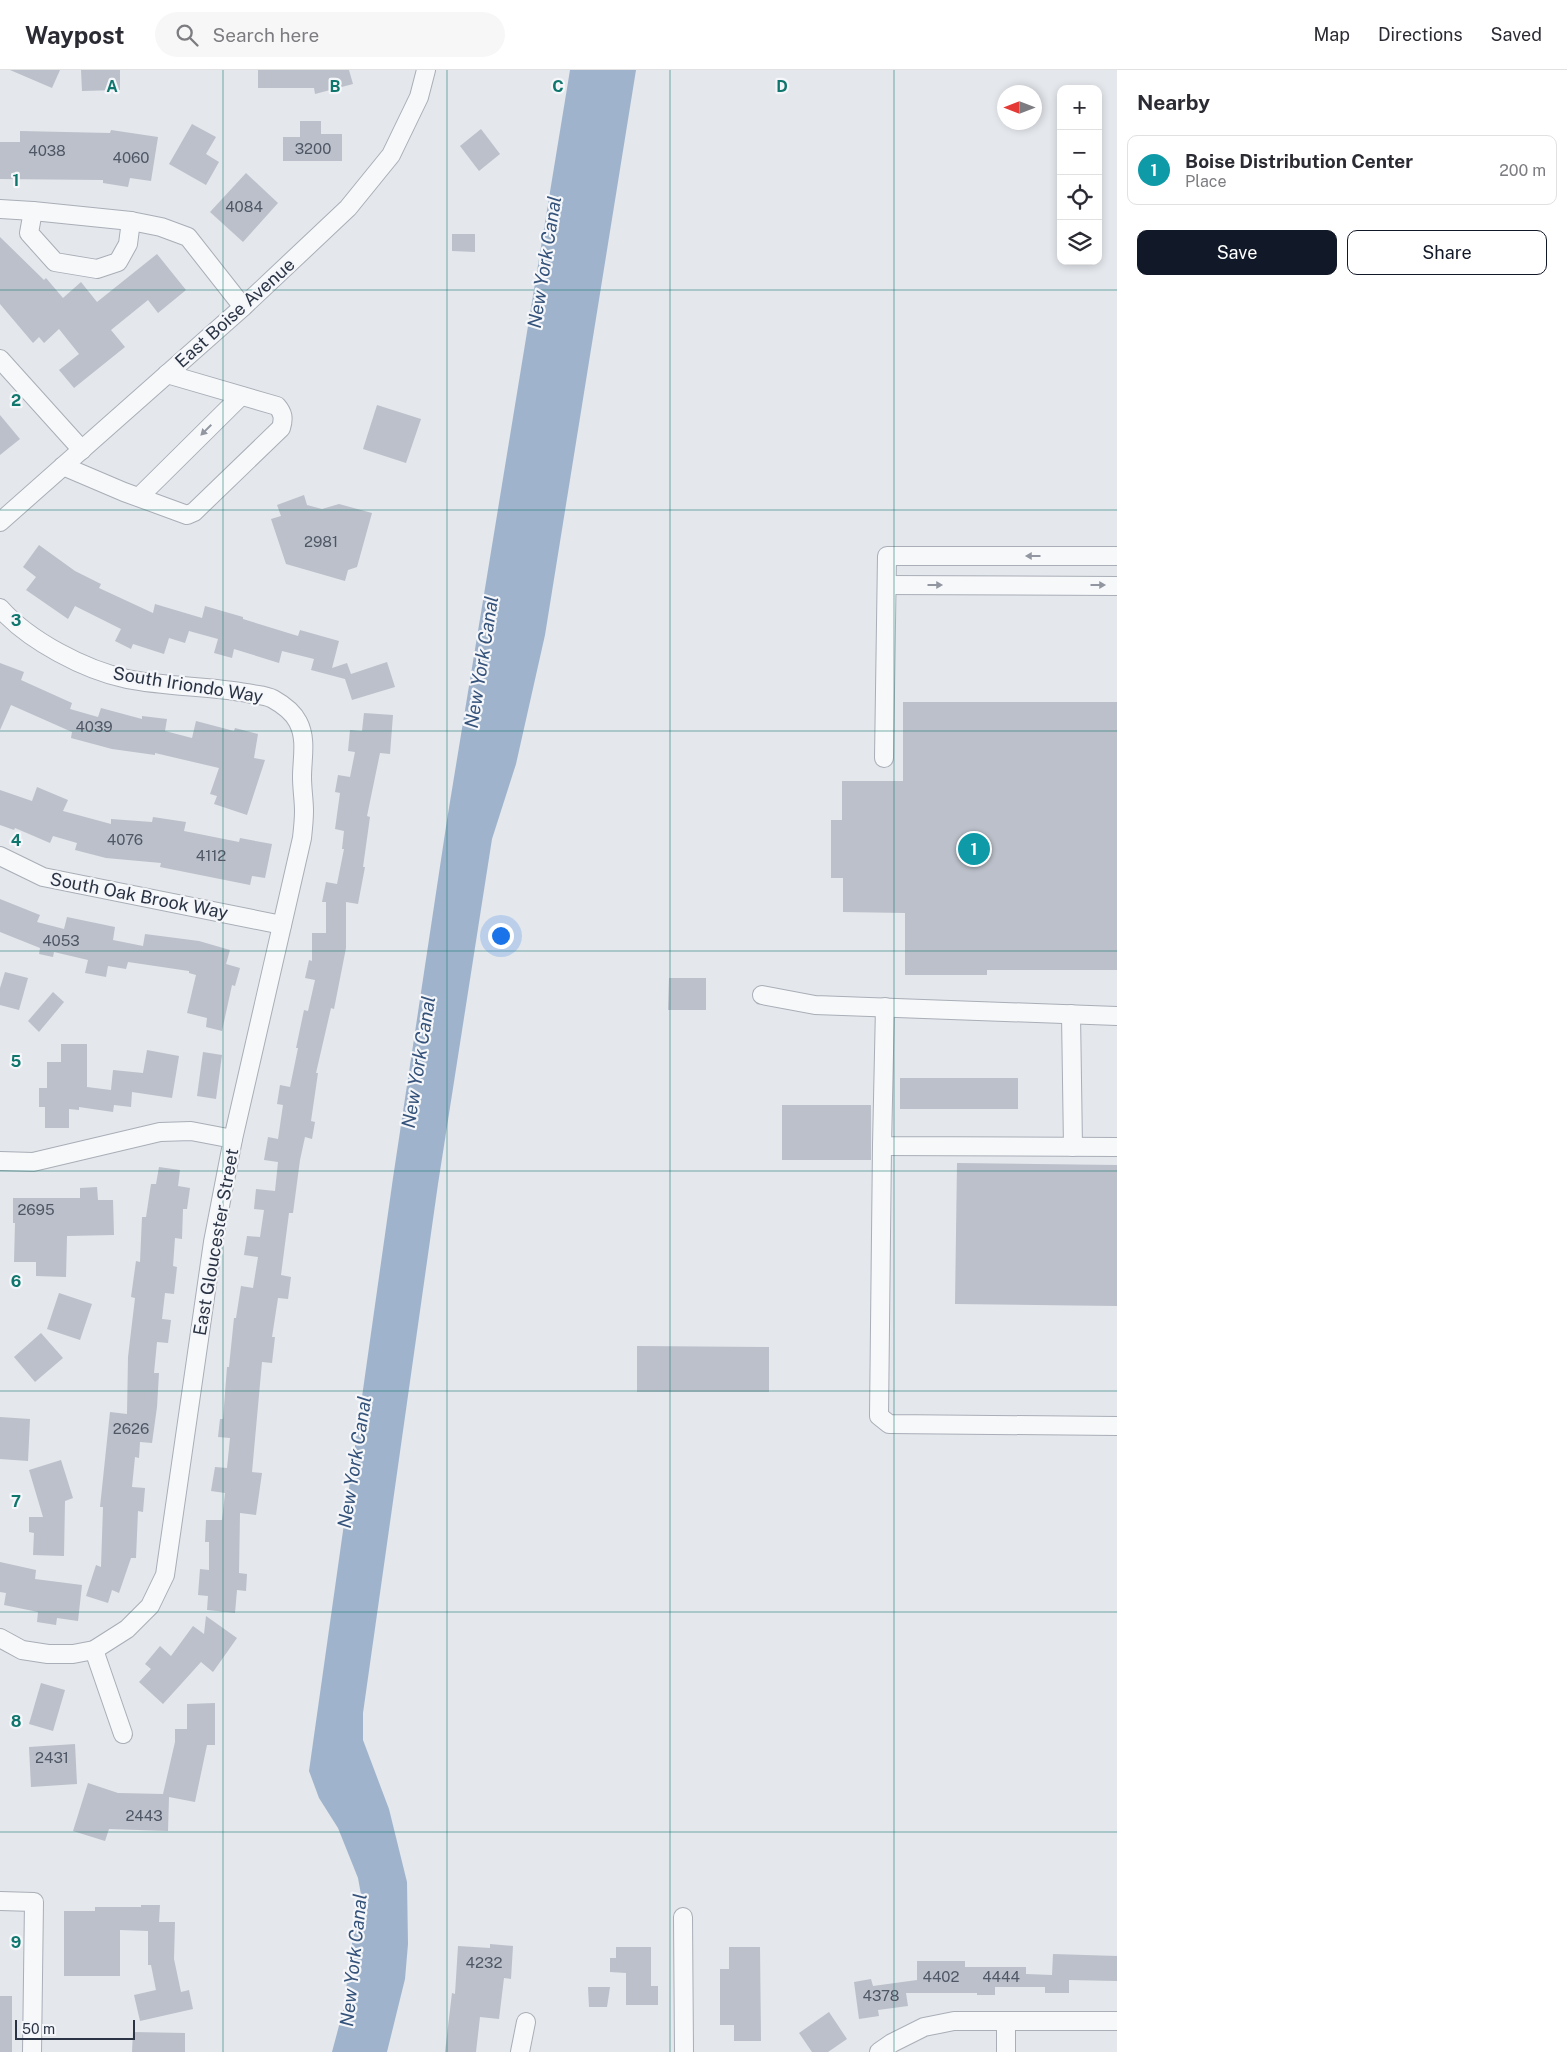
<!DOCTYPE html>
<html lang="en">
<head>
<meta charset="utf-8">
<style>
  :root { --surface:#fff; --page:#f7f7f7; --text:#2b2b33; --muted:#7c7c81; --line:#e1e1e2; --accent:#111827 }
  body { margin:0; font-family:"Public Sans",sans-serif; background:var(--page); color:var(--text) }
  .controls { position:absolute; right:15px; top:15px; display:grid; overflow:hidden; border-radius:10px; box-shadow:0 2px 8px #0003 }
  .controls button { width:45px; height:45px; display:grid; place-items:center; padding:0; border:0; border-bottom:1px solid var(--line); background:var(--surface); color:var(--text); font:25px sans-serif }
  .compass { position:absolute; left:997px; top:15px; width:45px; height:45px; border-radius:50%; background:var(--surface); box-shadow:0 2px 8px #0003; rotate:270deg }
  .scale { position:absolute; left:15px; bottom:12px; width:120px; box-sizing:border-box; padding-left:5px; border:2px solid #2b3445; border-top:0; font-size:14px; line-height:18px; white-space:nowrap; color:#2b3445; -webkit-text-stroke:4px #f4f6f9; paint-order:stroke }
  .you { position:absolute; left:500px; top:865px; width:18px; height:18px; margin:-12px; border:4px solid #fff; border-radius:50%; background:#1a73e8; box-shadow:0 0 0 8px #1a73e833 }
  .badge { display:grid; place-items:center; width:32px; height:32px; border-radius:50%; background:var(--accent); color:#fff; font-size:16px; font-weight:700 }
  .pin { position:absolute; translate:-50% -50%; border:2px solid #fff; box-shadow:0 1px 5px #0006 }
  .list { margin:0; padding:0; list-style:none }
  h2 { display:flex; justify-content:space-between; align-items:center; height:65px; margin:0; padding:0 20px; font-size:21px }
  h2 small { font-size:16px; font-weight:400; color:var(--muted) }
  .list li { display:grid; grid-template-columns:32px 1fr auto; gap:15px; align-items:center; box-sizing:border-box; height:70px; margin:0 10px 10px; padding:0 10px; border:1px solid var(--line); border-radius:10px }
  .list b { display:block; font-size:19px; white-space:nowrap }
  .list p { margin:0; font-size:16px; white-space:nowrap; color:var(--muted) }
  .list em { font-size:16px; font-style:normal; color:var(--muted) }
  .actions { display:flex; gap:10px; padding:15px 20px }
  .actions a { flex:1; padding:11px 0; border:1px solid var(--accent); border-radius:10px; text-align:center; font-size:18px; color:var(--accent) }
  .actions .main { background:var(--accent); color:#fff }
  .icon { flex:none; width:28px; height:28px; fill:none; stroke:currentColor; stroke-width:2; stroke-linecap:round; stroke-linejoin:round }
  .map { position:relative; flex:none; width:1117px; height:1982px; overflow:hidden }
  header { display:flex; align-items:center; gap:30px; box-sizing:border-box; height:70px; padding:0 25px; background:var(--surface); border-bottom:1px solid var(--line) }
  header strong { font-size:24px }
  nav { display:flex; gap:28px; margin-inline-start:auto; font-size:18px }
  .search { width:350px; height:45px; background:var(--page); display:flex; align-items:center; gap:12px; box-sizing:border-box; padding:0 18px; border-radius:28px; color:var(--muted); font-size:19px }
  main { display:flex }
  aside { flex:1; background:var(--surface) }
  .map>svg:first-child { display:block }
  .water { fill:#9fb4cc }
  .building { fill:#bbc0ca }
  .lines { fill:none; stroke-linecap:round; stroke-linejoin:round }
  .minor-casing { stroke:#a9aeb7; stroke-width:20 }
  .minor { stroke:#f7f8fa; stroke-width:18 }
  .oneway { fill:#9196a0 }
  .grid { fill:none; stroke:#0f766e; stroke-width:1; stroke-opacity:0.55 }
  .labels { text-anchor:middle; stroke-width:4.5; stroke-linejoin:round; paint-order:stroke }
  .number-label { font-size:15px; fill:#4f5766 }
  .street-label { font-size:18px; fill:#2b3445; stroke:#f4f6f9 }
  .water-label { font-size:19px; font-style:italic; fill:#34527a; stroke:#f4f6f9 }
  .grid-label { font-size:16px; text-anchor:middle; font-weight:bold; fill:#0f766e; stroke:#f4f6f9; stroke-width:4.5; stroke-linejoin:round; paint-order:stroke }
</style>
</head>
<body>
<header>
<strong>Waypost</strong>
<div class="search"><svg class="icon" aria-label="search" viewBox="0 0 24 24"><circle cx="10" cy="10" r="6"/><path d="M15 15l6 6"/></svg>Search here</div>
<nav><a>Map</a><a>Directions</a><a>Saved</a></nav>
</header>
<main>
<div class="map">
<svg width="1117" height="1982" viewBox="0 0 1117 1982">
  <rect width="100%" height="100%" fill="#e4e7ec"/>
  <polygon class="water" points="570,0 636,0 545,565 516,694 492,769 438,1114 363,1643 363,1670 389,1739 407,1812 408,1874 405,1909 387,1982 332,1982 344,1937 351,1878 362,1830 358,1808 338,1758 319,1728 309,1701 393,1108 447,750"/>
  <g class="building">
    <polygon points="10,0 60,0 52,18"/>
    <polygon points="81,0 120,0 120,20 82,21"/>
    <polygon points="258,0 349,0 353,14 315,24 314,18 258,18"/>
    <polygon points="300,51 321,51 321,64 342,64 342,91 283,91 283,67 300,67"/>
    <polygon points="192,54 216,67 206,84 219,92 206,115 169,94"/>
    <polygon points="481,59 500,84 479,101 460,76"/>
    <polygon points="111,60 158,67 151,111 130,108 128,117 103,113 103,110 0,109 0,72 20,72 20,61 110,63"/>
    <polygon points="246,103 278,133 243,172 210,142"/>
    <polygon points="452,164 475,164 475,182 452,181"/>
    <polygon points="0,167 44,210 46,208 63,228 81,212 97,232 157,184 186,220 158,243 148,230 111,260 125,277 74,318 59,300 79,284 59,259 44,273 39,267 33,273 0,234"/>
    <polygon points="377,335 421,349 406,393 363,379"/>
    <polygon points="0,345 20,369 0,385"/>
    <polygon points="304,425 307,435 322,439 339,434 372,443 357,497 348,500 345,511 286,494 271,449 281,446 277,435"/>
    <polygon points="39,475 75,501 101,514 99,518 153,543 155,534 202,548 205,536 243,547 243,549 298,566 300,560 339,571 332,598 347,593 351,604 387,592 395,617 352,630 345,609 311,600 314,589 282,581 279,593 234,579 232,588 214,583 218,569 189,561 185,573 169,568 164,584 133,574 131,579 115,571 121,559 75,536 68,549 26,520 36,507 23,497"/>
    <polygon points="0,593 24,602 21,610 72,633 70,639 98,647 101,638 142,649 142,646 167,649 165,661 192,668 196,651 234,661 235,658 258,664 254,688 265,690 247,745 214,734 217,726 210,724 219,698 155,683 155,685 112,679 71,668 72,662 11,635 0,660"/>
    <polygon points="903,632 1117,632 1117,900 987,900 987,905 905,905 905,843 843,842 843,808 831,808 831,750 842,750 842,711 903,711"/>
    <polygon points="364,643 393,645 390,684 380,683 367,746 370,747 363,797 365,797 358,834 346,832 346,878 334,939 331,938 316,1003 318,1003 311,1051 315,1052 312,1069 305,1067 300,1090 293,1143 289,1143 281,1205 291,1207 288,1229 278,1228 272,1267 275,1267 272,1293 262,1292 252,1402 262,1403 256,1445 240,1443 239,1503 247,1504 246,1521 237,1520 235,1543 207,1540 208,1526 198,1525 200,1499 209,1500 209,1472 205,1472 206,1450 222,1450 225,1423 211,1421 215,1397 227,1398 230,1368 218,1367 220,1349 223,1349 227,1297 229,1297 234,1248 236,1248 241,1216 253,1218 258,1187 244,1185 247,1166 260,1167 264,1140 254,1139 256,1119 275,1121 278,1092 264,1090 268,1067 278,1069 283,1035 277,1034 280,1015 290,1017 298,978 296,978 304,940 308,941 315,910 305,908 309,890 312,891 312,863 326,863 326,832 322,832 326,812 337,814 344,779 342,779 344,761 335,759 340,723 335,722 338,705 350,707 355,682 348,681 350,660 362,661"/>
    <polygon points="37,717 68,730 63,741 111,754 111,749 152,752 153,747 186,752 184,761 239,772 240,768 272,774 265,808 252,806 250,815 160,797 161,793 106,788 75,780 77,773 53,766 50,773 15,758 14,760 0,755 0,720 32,731"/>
    <polygon points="0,829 40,845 37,852 64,859 67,847 115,857 113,870 143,876 145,864 199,871 230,880 226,894 240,898 235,916 232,915 222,961 206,957 207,948 187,943 196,905 189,903 189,901 128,892 126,899 108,896 106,907 85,903 88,890 54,882 53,887 39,884 40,878 0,862"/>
    <polygon points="5,902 28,908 19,940 0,935 0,918"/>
    <polygon points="669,908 706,908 706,940 668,940"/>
    <polygon points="53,922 64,932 39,962 28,951"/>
    <polygon points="61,974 87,974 87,1017 111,1020 113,1000 143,1003 147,980 179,986 172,1028 132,1022 131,1037 114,1035 113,1042 79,1037 79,1040 69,1039 69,1058 45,1058 45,1037 39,1037 39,1018 47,1018 47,992 61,992"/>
    <polygon points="203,982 222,985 216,1029 197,1026"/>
    <rect x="900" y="1008" width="118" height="31"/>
    <rect x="782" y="1035" width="89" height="55"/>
    <polygon points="957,1093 1117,1095 1117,1236 955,1234"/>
    <polygon points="159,1097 180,1100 178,1116 190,1118 187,1139 183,1139 182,1169 175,1168 173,1196 177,1197 174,1224 165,1223 162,1249 171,1250 168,1273 157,1272 154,1303 159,1303 157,1337 152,1373 140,1372 139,1388 135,1387 132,1417 145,1418 143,1442 138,1441 136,1488 131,1488 119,1523 112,1520 108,1533 86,1526 96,1495 101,1497 103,1437 100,1437 110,1342 127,1344 128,1287 135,1228 131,1227 136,1191 140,1192 142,1147 146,1147 151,1114 156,1114"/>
    <polygon points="97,1117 98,1130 113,1130 114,1165 67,1166 66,1207 36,1206 36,1192 14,1192 15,1153 13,1153 13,1128 80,1128 80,1118"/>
    <polygon points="59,1223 92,1234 80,1270 47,1259"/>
    <polygon points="41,1263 63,1288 35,1312 14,1287"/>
    <polygon points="637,1276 769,1277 769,1322 637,1322"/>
    <polygon points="0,1347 30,1349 28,1391 0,1389"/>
    <polygon points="61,1390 73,1428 65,1431 64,1486 33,1485 34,1463 29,1462 29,1447 43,1447 29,1400"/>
    <polygon points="0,1492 36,1500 35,1509 82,1515 78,1551 57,1548 56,1555 37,1552 38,1542 4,1535 6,1523 0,1522"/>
    <polygon points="206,1546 237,1568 213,1602 201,1592 163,1634 139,1612 151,1599 145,1594 160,1576 171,1586 193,1556 204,1564"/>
    <polygon points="41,1613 65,1620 53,1661 29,1654"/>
    <polygon points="215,1633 215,1675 207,1675 195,1732 169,1727 168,1761 109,1759 105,1771 73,1761 88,1713 118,1723 163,1724 175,1672 175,1659 187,1659 187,1634"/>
    <polygon points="75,1674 77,1714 31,1717 29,1677"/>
    <polygon points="141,1835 160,1835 159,1852 175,1852 174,1889 181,1922 189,1920 193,1939 140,1951 134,1925 156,1920 151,1895 148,1895 148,1861 120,1860 120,1906 64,1906 64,1841 95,1841 95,1837 141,1837"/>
    <polygon points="490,1874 513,1876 511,1909 504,1908 499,1949 480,1947 476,1982 445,1982 452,1923 455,1924 458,1876 490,1878"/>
    <polygon points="616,1877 651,1877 651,1916 658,1916 658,1935 626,1935 626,1903 610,1902 610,1888 616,1888"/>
    <polygon points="729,1877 760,1877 761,1971 734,1971 734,1955 720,1955 720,1899 729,1899"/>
    <polygon points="1053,1884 1117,1886 1117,1911 1069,1910 1069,1923 1045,1923 1045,1917 995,1917 995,1925 977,1925 977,1923 906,1923 908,1936 878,1940 879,1946 859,1949 854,1912 871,1909 873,1916 917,1910 917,1891 965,1891 965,1897 1026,1897 1026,1904 1052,1905"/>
    <polygon points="588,1917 610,1917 607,1937 589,1937"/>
    <rect x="0" y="1926" width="12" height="56"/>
    <polygon points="829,1942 847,1969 828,1982 812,1982 799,1963"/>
    <polygon points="133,1962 185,1963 185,1982 132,1982"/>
  </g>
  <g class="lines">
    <g class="minor-casing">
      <g id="minor">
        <polyline points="0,139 33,141 131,151 161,157 188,167 243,237"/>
        <polyline points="33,141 29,163 55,192 97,199 118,192 128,174 131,151"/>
        <polyline points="0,289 82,380"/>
        <path d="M63,396L124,422L187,445L194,442L281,358C284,348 283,343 277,336L167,304"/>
        <polyline points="139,427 241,326"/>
        <polyline points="0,452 243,237 348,138 391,85 419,27 426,0"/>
        <polyline points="887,515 1117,516"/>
        <path d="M0,538C29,571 85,600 127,609C167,617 208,616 247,623C255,625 266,625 273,629C282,634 293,642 298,652C307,669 302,689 302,707C302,719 304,730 304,741C304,750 303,759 302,768L233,1069L213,1172L165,1505L150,1536L127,1559L94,1580L73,1584H48L22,1580L0,1568"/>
        <polyline points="884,688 887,486 1117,486"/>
        <polyline points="0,786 43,807 282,855"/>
        <polyline points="762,925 815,935 1117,946"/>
        <polyline points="885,937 882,1076 1117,1077"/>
        <polyline points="1071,944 1073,1077"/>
        <polyline points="882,1076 879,1346 889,1354 1117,1356"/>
        <polyline points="0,1091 33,1092 160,1062 191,1061 233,1069"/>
        <polyline points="94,1580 123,1664"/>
        <polyline points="0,1831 34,1832 32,1982"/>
        <polyline points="683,1847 684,1982"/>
        <polyline points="1006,1951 1006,1982"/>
        <polyline points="520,1982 526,1952"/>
        <polyline points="879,1982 892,1973 924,1957 954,1951 1117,1951"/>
      </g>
    </g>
    <use href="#minor" class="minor"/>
  </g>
  <defs><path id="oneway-solid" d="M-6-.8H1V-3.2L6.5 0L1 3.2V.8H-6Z" transform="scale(1.25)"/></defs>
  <g class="oneway">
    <use href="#oneway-solid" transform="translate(206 360) rotate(135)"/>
    <use href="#oneway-solid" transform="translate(1033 486) rotate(-180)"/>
    <use href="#oneway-solid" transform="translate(935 515)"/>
    <use href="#oneway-solid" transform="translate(1098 515)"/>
  </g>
  <path class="grid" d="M223,0V1982M447,0V1982M670,0V1982M894,0V1982M0,220H1117M0,440H1117M0,661H1117M0,881H1117M0,1101H1117M0,1321H1117M0,1542H1117M0,1762H1117"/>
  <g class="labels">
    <g class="number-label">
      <text x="313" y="84">3200</text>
      <text x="47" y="86">4038</text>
      <text x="131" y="93">4060</text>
      <text x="244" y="142">4084</text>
      <text x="321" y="477">2981</text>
      <text x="94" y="662">4039</text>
      <text x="125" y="775">4076</text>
      <text x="211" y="791">4112</text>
      <text x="61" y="876">4053</text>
      <text x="36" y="1145">2695</text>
      <text x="131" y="1364">2626</text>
      <text x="52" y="1693">2431</text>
      <text x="144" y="1751">2443</text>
      <text x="484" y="1898">4232</text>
      <text x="941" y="1912">4402</text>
      <text x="1001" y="1912">4444</text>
      <text x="881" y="1931">4378</text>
    </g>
    <g class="street-label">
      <text transform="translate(235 243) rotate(-42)" y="6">East Boise Avenue</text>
      <text transform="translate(188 615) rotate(9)" y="6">South Iriondo Way</text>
      <text transform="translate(139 826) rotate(11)" y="6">South Oak Brook Way</text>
      <text transform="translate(216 1172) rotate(-80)" y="6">East Gloucester Street</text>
    </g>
    <g class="water-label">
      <text transform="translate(544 192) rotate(-81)" y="7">New York Canal</text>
      <text transform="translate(481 592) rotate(-81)" y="7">New York Canal</text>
      <text transform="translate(418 992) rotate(-81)" y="7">New York Canal</text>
      <text transform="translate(354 1392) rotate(-81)" y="7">New York Canal</text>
      <text transform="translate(353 1890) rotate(-84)" y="7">New York Canal</text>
    </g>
  </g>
  <g class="grid-label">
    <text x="112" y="22">A</text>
    <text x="335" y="22">B</text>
    <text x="558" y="22">C</text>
    <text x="782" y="22">D</text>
    <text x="16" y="116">1</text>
    <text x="16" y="336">2</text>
    <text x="16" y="556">3</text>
    <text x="16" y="776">4</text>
    <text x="16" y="997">5</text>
    <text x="16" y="1217">6</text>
    <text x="16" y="1437">7</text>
    <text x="16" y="1657">8</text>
    <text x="16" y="1878">9</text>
  </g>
</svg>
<div class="controls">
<button>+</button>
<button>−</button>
<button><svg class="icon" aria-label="locate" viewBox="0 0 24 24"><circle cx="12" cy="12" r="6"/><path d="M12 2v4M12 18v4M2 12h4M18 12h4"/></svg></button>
<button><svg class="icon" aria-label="layers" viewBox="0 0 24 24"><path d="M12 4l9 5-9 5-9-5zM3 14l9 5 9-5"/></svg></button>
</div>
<svg class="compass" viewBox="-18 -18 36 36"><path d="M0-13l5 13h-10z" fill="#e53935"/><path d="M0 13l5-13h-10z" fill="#7c7c81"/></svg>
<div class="scale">50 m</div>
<div class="you"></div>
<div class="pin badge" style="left:974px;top:779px;background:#0f9aa8">1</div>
</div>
<aside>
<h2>Nearby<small></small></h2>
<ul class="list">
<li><span class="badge" style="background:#0f9aa8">1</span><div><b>Boise Distribution Center</b><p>Place</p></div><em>200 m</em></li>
</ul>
<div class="actions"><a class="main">Save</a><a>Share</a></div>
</aside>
</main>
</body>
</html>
